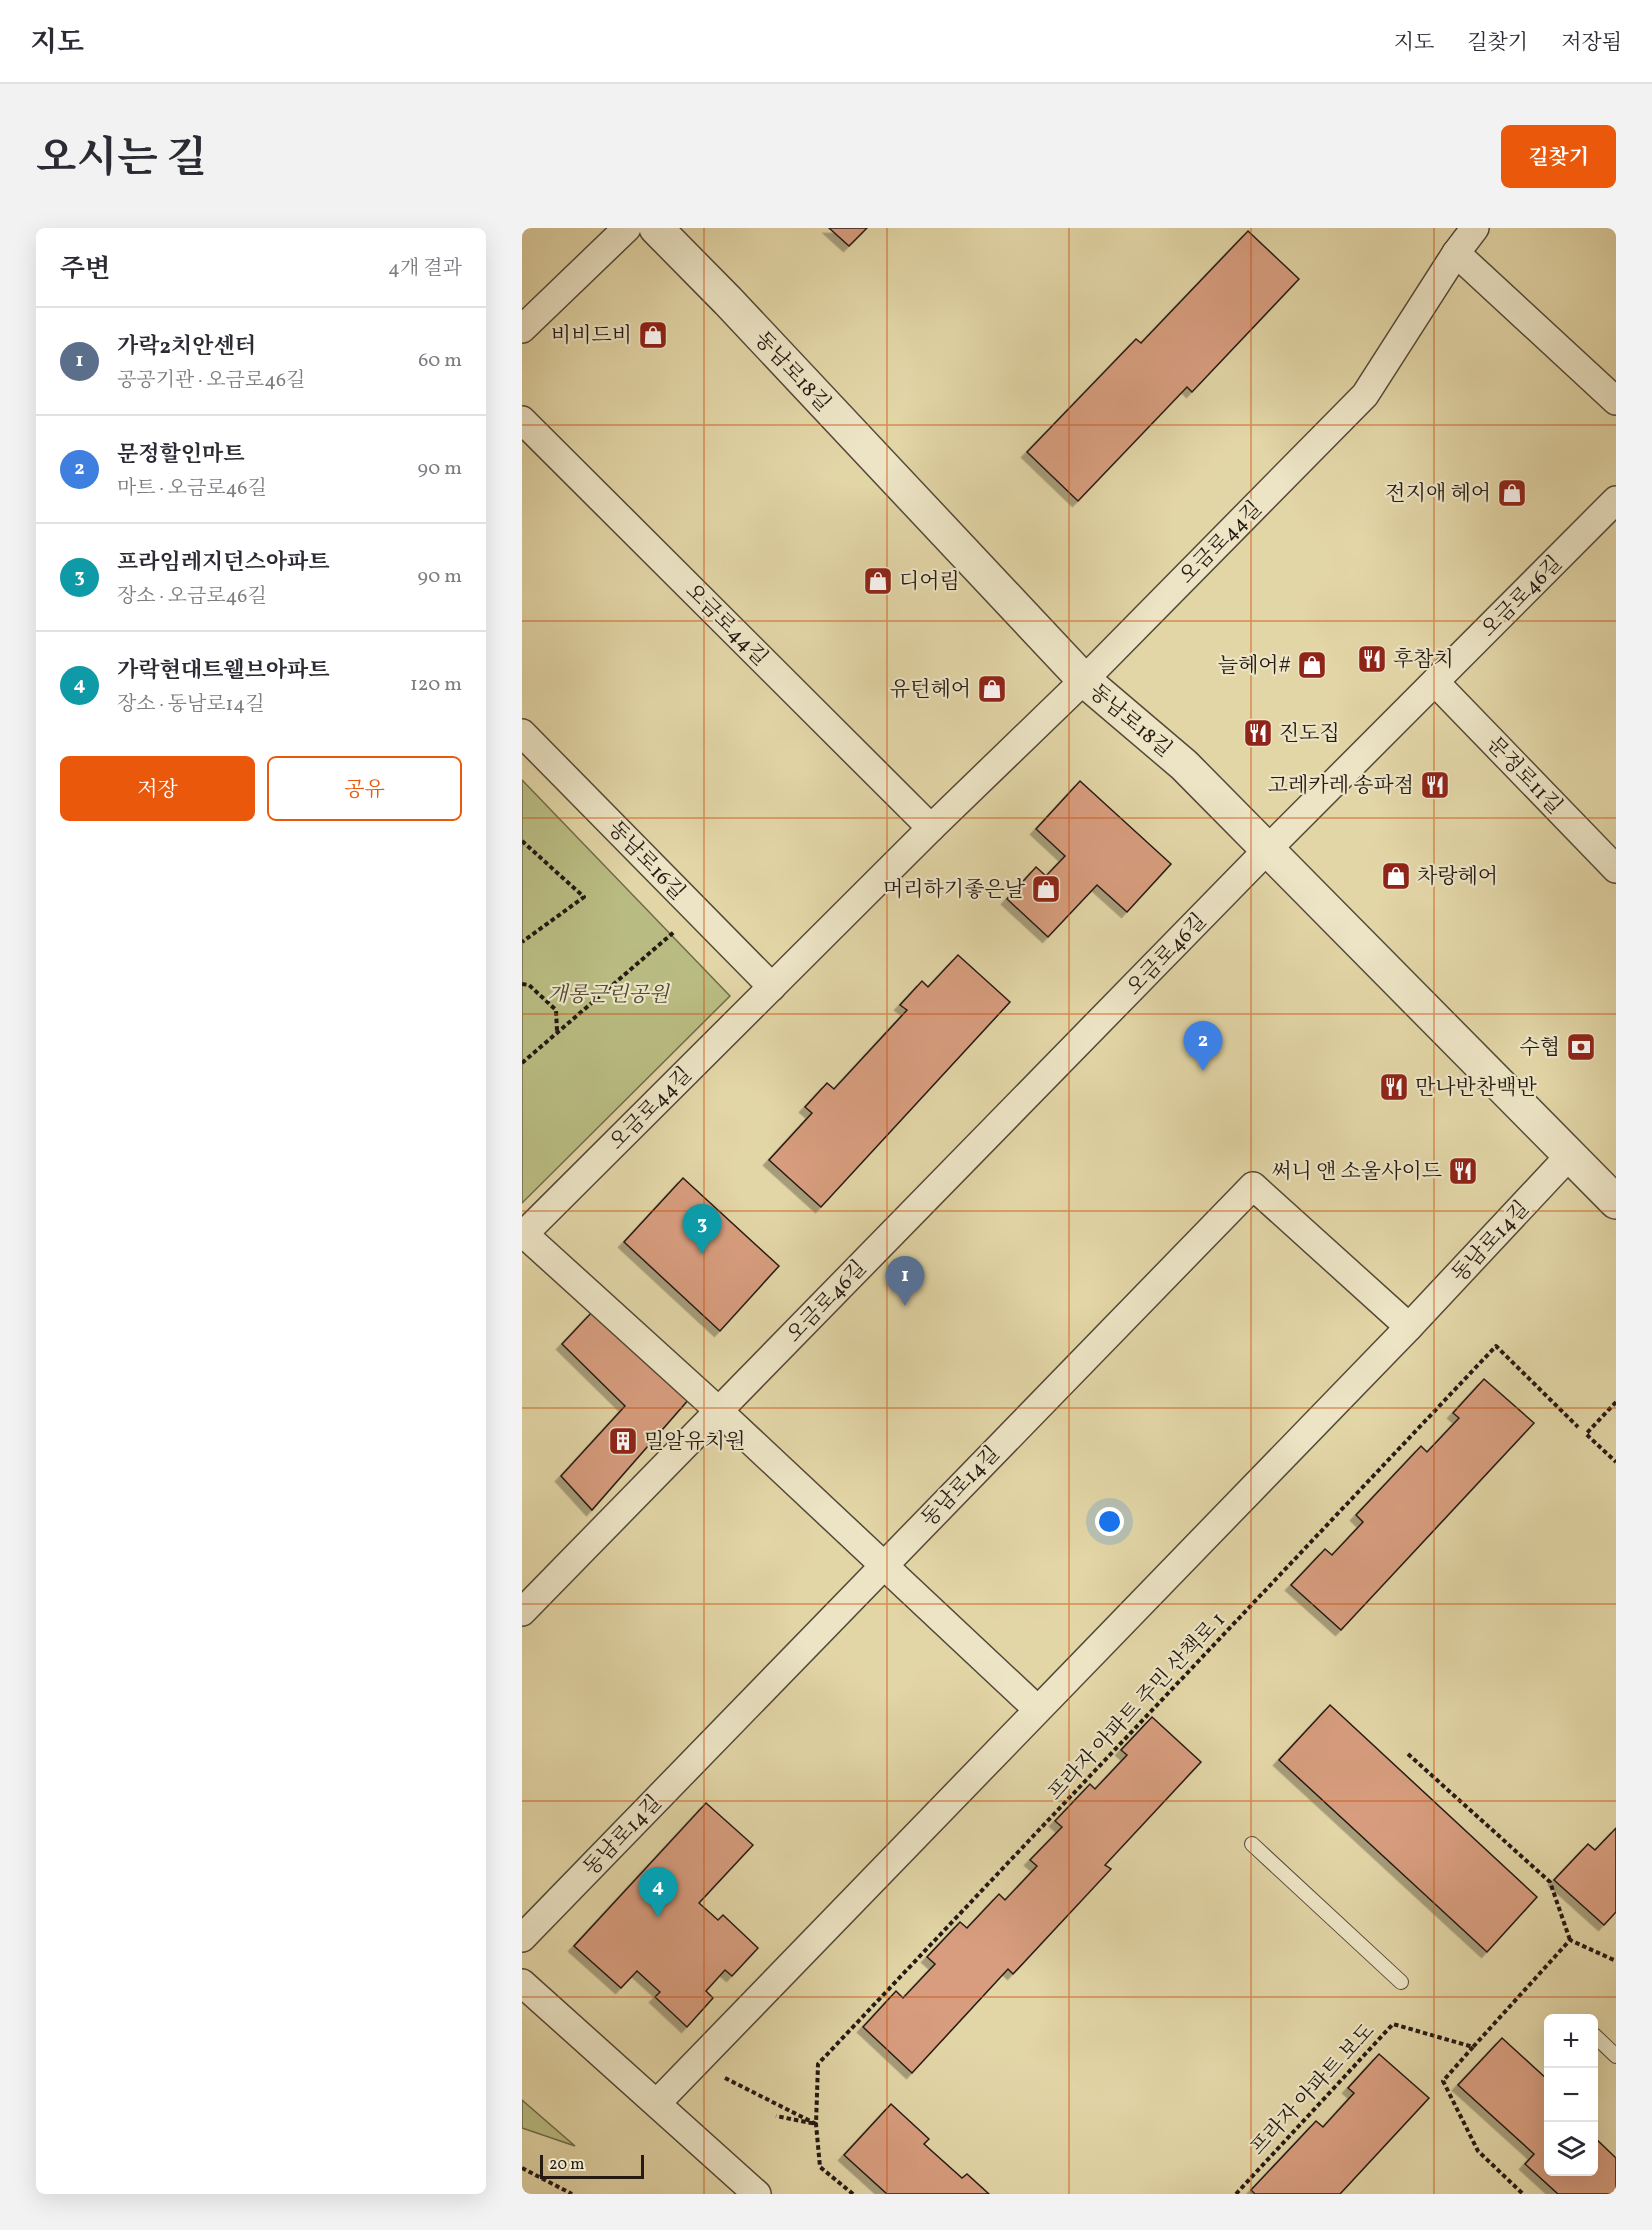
<!DOCTYPE html>
<html lang="ko">
<head>
<meta charset="utf-8">
<style>
  :root { --surface:#fff; --page:#f2f2f3; --text:#2b2b33; --muted:#7c7c81; --line:#e1e1e2; --accent:#ea580c }
  body { margin:0; font-family:Vollkorn,"Noto Serif KR",serif; background:var(--page); color:var(--text) }
  .controls { position:absolute; right:18px; bottom:18px; display:grid; overflow:hidden; border-radius:9px; box-shadow:0 6px 24px #0002 }
  .controls button { width:54px; height:54px; display:grid; place-items:center; padding:0; border:0; border-bottom:2px solid var(--line); background:var(--surface); color:var(--text); font:30px sans-serif }
  .scale { position:absolute; left:18px; bottom:15px; width:104px; box-sizing:border-box; padding-left:6px; border:3px solid #251a14; border-top:0; font-size:16px; line-height:21px; white-space:nowrap; color:#251a14; -webkit-text-stroke:4px #ece4c5; paint-order:stroke }
  .you { position:absolute; left:588px; top:1294px; width:21px; height:21px; margin:-15px; border:4px solid #fff; border-radius:50%; background:#1a73e8; box-shadow:0 0 0 9px #1a73e833 }
  .badge { display:grid; place-items:center; width:39px; height:39px; border-radius:50%; background:var(--accent); color:#fff; font-size:20px; font-weight:700 }
  .pin { position:absolute; translate:-50% -50px; filter:drop-shadow(0 2px 3px #0008) }
  .pin::after { content:''; position:absolute; top:32px; width:21px; height:18px; background:inherit; clip-path:polygon(0 0,100% 0,50% 100%) }
  .list { margin:0; padding:0; list-style:none }
  h2 { display:flex; justify-content:space-between; align-items:center; height:78px; margin:0; padding:0 24px; font-size:26px }
  h2 small { font-size:20px; font-weight:400; color:var(--muted) }
  .list li { display:grid; grid-template-columns:39px 1fr auto; gap:18px; align-items:center; box-sizing:border-box; height:108px; padding:0 24px; border-top:2px solid var(--line) }
  .list b { display:block; font-size:22px; white-space:nowrap }
  .list p { margin:0; font-size:20px; white-space:nowrap; color:var(--muted) }
  .list em { font-size:20px; font-style:normal; color:var(--muted) }
  .actions { display:flex; gap:12px; padding:18px 24px }
  .actions a { flex:1; padding:14px 0; border:2px solid var(--accent); border-radius:9px; text-align:center; font-size:21px; color:var(--accent) }
  .actions .main { background:var(--accent); color:#fff }
  .icon { flex:none; width:33px; height:33px; fill:none; stroke:currentColor; stroke-width:2; stroke-linecap:round; stroke-linejoin:round }
  .map { position:relative; flex:none; width:1094px; height:1966px; overflow:hidden; border-radius:9px }
  header { display:flex; align-items:center; gap:36px; box-sizing:border-box; height:84px; padding:0 30px; background:var(--surface); border-bottom:2px solid var(--line) }
  header strong { font-size:28px }
  nav { display:flex; gap:33px; margin-inline-start:auto; font-size:21px }
  .intro { display:flex; align-items:center; justify-content:space-between; box-sizing:border-box; height:144px; padding:0 36px }
  h1 { margin:0; font-size:42px }
  .button { padding:15px 27px; border-radius:9px; background:var(--accent); color:#fff; font-size:21px; font-weight:700 }
  main { display:flex; gap:36px; padding:0 36px }
  aside { flex:1; background:var(--surface); border-radius:9px; box-shadow:0 6px 24px #0002 }
  .map>svg:first-child { display:block }
  .green { fill:#b9bc82; stroke:#6f6b4b; stroke-width:1.5 }
  .building { fill:#d79d7e; stroke:#251a14; stroke-width:1.5; filter:url(#shadow) }
  .lines { fill:none; stroke-linecap:round; stroke-linejoin:round }
  .service-casing { stroke:#544938; stroke-width:16 }
  .minor-casing { stroke:#544938; stroke-width:30 }
  .tertiary-casing { stroke:#544938; stroke-width:36 }
  .path { stroke:#251a14; stroke-width:4; stroke-dasharray:4.5 3; stroke-linecap:butt }
  .service { stroke:#ece4c5; stroke-width:14 }
  .minor { stroke:#ece4c5; stroke-width:27 }
  .tertiary { stroke:#ece4c5; stroke-width:33 }
  .grid { fill:none; stroke:#cb500d; stroke-width:1.5; stroke-opacity:0.55 }
  .labels { text-anchor:middle; stroke-width:4.5; stroke-linejoin:round; paint-order:stroke }
  .poi-label { font-size:21px; fill:#251a14; stroke:#ece4c5; text-anchor:end }
  .street-label { font-size:21px; fill:#251a14; stroke:#ece4c5 }
  .park-label { font-size:21px; font-style:italic; fill:#514b35; stroke:#ece4c5 }
</style>
</head>
<body>
<header>
<strong>지도</strong>
<nav><a>지도</a><a>길찾기</a><a>저장됨</a></nav>
</header>
<div class="intro"><h1>오시는 길</h1><a class="button">길찾기</a></div>
<main>
<aside>
<h2>주변<small>4개 결과</small></h2>
<ul class="list">
<li><span class="badge" style="background:#5c6f8a">1</span><div><b>가락2치안센터</b><p>공공기관 · 오금로46길</p></div><em>60 m</em></li>
<li><span class="badge" style="background:#3f7fe0">2</span><div><b>문정할인마트</b><p>마트 · 오금로46길</p></div><em>90 m</em></li>
<li><span class="badge" style="background:#0f9aa8">3</span><div><b>프라임레지던스아파트</b><p>장소 · 오금로46길</p></div><em>90 m</em></li>
<li><span class="badge" style="background:#0f9aa8">4</span><div><b>가락현대트웰브아파트</b><p>장소 · 동남로14길</p></div><em>120 m</em></li>
</ul>
<div class="actions"><a class="main">저장</a><a>공유</a></div>
</aside>
<div class="map">
<svg width="1094" height="1966" viewBox="0 0 1094 1966">
  <defs>
    <filter id="shadow"><feDropShadow dx="-5.5" dy="5.5" stdDeviation="0" flood-color="#0004"/></filter>
  </defs>
  <rect width="100%" height="100%" fill="#e2d5a6"/>
  <filter id="stains"><feTurbulence type="fractalNoise" baseFrequency=".00333" numOctaves="4"/><feColorMatrix values="0 0 0 0 .2 0 0 0 0 .09 0 0 0 0 .02 0 0 0 .5 -.17"/></filter>
  <radialGradient id="worn" r=".72"><stop offset=".6" stop-color="#630" stop-opacity="0"/><stop offset="1" stop-color="#630" stop-opacity=".3"/></radialGradient>
  <g class="green">
    <polygon points="0,552 208,768 0,975"/>
    <polygon points="0,1872 53,1918 0,1900"/>
  </g>
  <g class="building">
    <polygon points="307,0 345,0 327,18"/>
    <polygon points="726,3 777,51 670,164 665,159 556,273 505,224 614,111 619,115"/>
    <polygon points="558,553 649,636 605,684 575,657 526,709 485,671 514,639 524,648 543,628 514,601"/>
    <polygon points="436,727 488,774 299,979 247,932 290,885 283,879 305,855 312,861 385,782 378,777 400,753 406,759"/>
    <polygon points="161,950 257,1038 198,1103 102,1014"/>
    <polygon points="71,1083 168,1170 70,1282 39,1248 103,1178 40,1116"/>
    <polygon points="962,1151 1012,1195 819,1402 769,1357 803,1321 810,1327 841,1294 834,1287 899,1218 905,1224 937,1190 931,1185"/>
    <polygon points="808,1477 1015,1669 965,1724 757,1532"/>
    <polygon points="630,1489 679,1534 583,1637 589,1641 491,1746 486,1741 390,1845 341,1799 374,1763 381,1770 413,1736 405,1729 438,1694 445,1700 477,1666 483,1672 515,1638 508,1632 540,1599 533,1593 568,1556 573,1561 605,1527 599,1522"/>
    <polygon points="184,1575 231,1617 177,1675 196,1692 201,1687 236,1720 210,1748 203,1742 184,1763 191,1770 165,1799 133,1769 138,1764 115,1743 99,1760 52,1718"/>
    <polygon points="1094,1600 1094,1684 1082,1697 1032,1652 1066,1616 1073,1622"/>
    <polygon points="980,1810 1026,1852 1026,1944 1072,1944 1072,1909 1094,1930 1094,1966 1036,1966 1003,1936 1012,1926 936,1857"/>
    <polygon points="857,1826 907,1870 818,1966 733,1966 729,1962 794,1893 801,1899 832,1865 826,1860"/>
    <polygon points="369,1876 407,1911 402,1916 440,1950 445,1946 467,1966 365,1966 322,1927"/>
  </g>
  <g class="lines">
    <g class="service-casing">
      <g id="service">
        <polyline points="730,1616 879,1754"/>
        <polyline points="1072,1807 1094,1828"/>
      </g>
    </g>
    <g class="minor-casing">
      <g id="minor">
        <polyline points="934,25 1094,173"/>
        <polyline points="0,101 105,0"/>
        <polyline points="0,192 409,600"/>
        <polyline points="913,454 1094,641"/>
        <polyline points="0,505 250,759"/>
        <polyline points="2,1006 197,1183 515,1481"/>
        <polyline points="0,1008 409,600 562,452 843,167 934,25 953,0"/>
        <polyline points="0,1384 745,622 1094,272"/>
        <polyline points="0,1710 731,958 887,1099"/>
        <polyline points="0,1755 235,1966"/>
        <polyline points="135,1875 887,1099 1048,927"/>
      </g>
    </g>
    <g class="tertiary-casing">
      <polyline id="tertiary" points="134,0 206,73 562,452 662,537 1094,974"/>
    </g>
    <g class="path">
      <polyline points="0,613 62,669 0,714"/>
      <polyline points="0,756 7,757 34,782 35,803"/>
      <polyline points="0,835 152,704"/>
      <polyline points="1094,1174 1064,1206 1094,1234"/>
      <polyline points="886,1526 1028,1654 1048,1712"/>
      <polyline points="951,1819 921,1853 956,1923 1001,1966"/>
      <polyline points="203,1850 294,1896 254,1888"/>
      <polyline points="0,1940 50,1966"/>
      <polyline points="331,1966 298,1939 294,1896 296,1836 974,1118 1056,1199"/>
      <polyline points="714,1966 871,1796 951,1819 1048,1712 1094,1733"/>
    </g>
    <use href="#service" class="service"/>
    <use href="#minor" class="minor"/>
    <use href="#tertiary" class="tertiary"/>
  </g>
  <path class="grid" d="M182,0V1966M365,0V1966M547,0V1966M729,0V1966M912,0V1966M0,197H1094M0,393H1094M0,590H1094M0,786H1094M0,983H1094M0,1180H1094M0,1376H1094M0,1573H1094M0,1769H1094"/>
  <defs>
    <g id="shop-square" transform="scale(1.5)"><rect x="-9" y="-9" width="18" height="18" rx="4" fill="#8f2418" stroke="#ece4c5"/><path d="M-5-2.5h2.3a2.7 3.5 0 0 1 5.4 0H5L5.5 6h-11ZM-1.5-2.5h3a1.5 2.3 0 0 0-3 0Z" fill="#fff"/></g>
    <g id="restaurant-square" transform="scale(1.5)"><rect x="-9" y="-9" width="18" height="18" rx="4" fill="#8f2418" stroke="#ece4c5"/><path d="M-5-6h1v4h1v-4h1v4h1v-4h1v5L-1.5 .5V6h-2V.5L-5-1ZM5-6V6H3V1.5H1.5Q1.5-4 5-6Z" fill="#fff"/></g>
    <g id="bank-square" transform="scale(1.5)"><rect x="-9" y="-9" width="18" height="18" rx="4" fill="#8f2418" stroke="#ece4c5"/><path d="M-6-4H6V4H-6ZM0-2.3a2.3 2.3 0 1 0 0 4.6a2.3 2.3 0 1 0 0-4.6Z" fill="#fff"/></g>
    <g id="building-square" transform="scale(1.5)"><rect x="-9" y="-9" width="18" height="18" rx="4" fill="#8f2418" stroke="#ece4c5"/><path d="M-4-6H4V6H1V3H-1V6H-4ZM-2.5-4.3h1.7v1.8h-1.7ZM.8-4.3h1.7v1.8H.8ZM-2.5-1h1.7V.8h-1.7ZM.8-1h1.7V.8H.8Z" fill="#fff"/></g>
  </defs>
  <g fill-rule="evenodd">
    <use href="#shop-square" x="131" y="107"/>
    <use href="#shop-square" x="990" y="265"/>
    <use href="#shop-square" x="356" y="353"/>
    <use href="#restaurant-square" x="850" y="431"/>
    <use href="#shop-square" x="790" y="437"/>
    <use href="#shop-square" x="470" y="461"/>
    <use href="#restaurant-square" x="736" y="505"/>
    <use href="#restaurant-square" x="913" y="557"/>
    <use href="#shop-square" x="874" y="648"/>
    <use href="#shop-square" x="524" y="661"/>
    <use href="#bank-square" x="1059" y="819"/>
    <use href="#restaurant-square" x="872" y="859"/>
    <use href="#restaurant-square" x="941" y="943"/>
    <use href="#building-square" x="101" y="1213"/>
  </g>
  <g class="labels">
    <g class="poi-label">
      <text x="110" y="114">비비드비</text>
      <text x="969" y="272">전지애 헤어</text>
      <text x="377" y="360" text-anchor="start">디어림</text>
      <text x="871" y="438" text-anchor="start">후참치</text>
      <text x="769" y="444">늘헤어#</text>
      <text x="449" y="468">유턴헤어</text>
      <text x="757" y="512" text-anchor="start">진도집</text>
      <text x="892" y="564">고레카레 송파점</text>
      <text x="895" y="655" text-anchor="start">차랑헤어</text>
      <text x="503" y="668">머리하기좋은날</text>
      <text x="1038" y="826">수협</text>
      <text x="893" y="866" text-anchor="start">만나반찬백반</text>
      <text x="920" y="950">써니 앤 소울사이드</text>
      <text x="122" y="1220" text-anchor="start">밀알유치원</text>
    </g>
    <g class="street-label">
      <text transform="translate(271 143) rotate(47)" y="7">동남로18길</text>
      <text transform="translate(698 314) rotate(-45)" y="7">오금로44길</text>
      <text transform="translate(999 368) rotate(-45)" y="7">오금로46길</text>
      <text transform="translate(205 396) rotate(45)" y="7">오금로44길</text>
      <text transform="translate(609 492) rotate(40)" y="7">동남로18길</text>
      <text transform="translate(1003 547) rotate(46)" y="7">문정로11길</text>
      <text transform="translate(125 632) rotate(46)" y="7">동남로16길</text>
      <text transform="translate(644 726) rotate(-46)" y="7">오금로46길</text>
      <text transform="translate(128 880) rotate(-45)" y="7">오금로44길</text>
      <text transform="translate(968 1013) rotate(-47)" y="7">동남로14길</text>
      <text transform="translate(304 1073) rotate(-46)" y="7">오금로46길</text>
      <text transform="translate(438 1258) rotate(-46)" y="7">동남로14길</text>
      <text transform="translate(614 1478) rotate(-47)" y="7">프라자 아파트 주민 산책로 1</text>
      <text transform="translate(100 1607) rotate(-46)" y="7">동남로14길</text>
      <text transform="translate(790 1861) rotate(-47)" y="7">프라자 아파트 보도</text>
    </g>
    <g class="park-label">
      <text x="86" y="773">개롱근린공원</text>
    </g>
  </g>
  <rect width="100%" height="100%" filter="url(#stains)"/>
  <rect width="100%" height="100%" fill="url(#worn)"/>
</svg>
<div class="controls">
<button>+</button>
<button>−</button>
<button><svg class="icon" aria-label="layers" viewBox="0 0 24 24"><path d="M12 4l9 5-9 5-9-5zM3 14l9 5 9-5"/></svg></button>
</div>
<div class="scale">20 m</div>
<div class="you"></div>
<div class="pin badge" style="left:383px;top:1078px;background:#5c6f8a">1</div>
<div class="pin badge" style="left:681px;top:843px;background:#3f7fe0">2</div>
<div class="pin badge" style="left:180px;top:1026px;background:#0f9aa8">3</div>
<div class="pin badge" style="left:136px;top:1689px;background:#0f9aa8">4</div>
</div>
</main>
</body>
</html>
